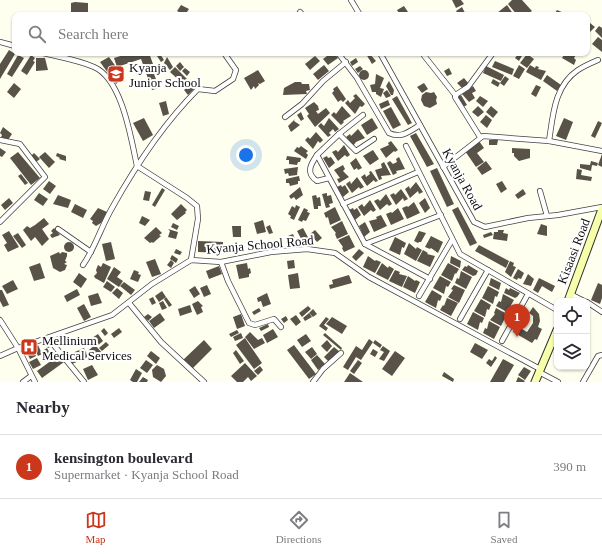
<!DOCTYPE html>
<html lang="en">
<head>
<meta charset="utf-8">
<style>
  :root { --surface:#fff; --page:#f2f2f3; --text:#2b2b33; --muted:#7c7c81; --line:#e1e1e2; --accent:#ca371a }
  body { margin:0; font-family:Georgia,serif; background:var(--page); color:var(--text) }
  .controls { position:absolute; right:12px; bottom:12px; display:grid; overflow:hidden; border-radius:8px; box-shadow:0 1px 3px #0004 }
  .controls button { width:36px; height:36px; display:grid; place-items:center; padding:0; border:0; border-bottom:1px solid var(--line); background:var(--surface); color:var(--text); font:20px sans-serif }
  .you { position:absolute; left:246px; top:155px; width:14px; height:14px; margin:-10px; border:3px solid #fff; border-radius:50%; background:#1a73e8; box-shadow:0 0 0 6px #1a73e833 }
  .badge { display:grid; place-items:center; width:26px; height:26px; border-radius:50%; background:var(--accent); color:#fff; font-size:13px; font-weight:700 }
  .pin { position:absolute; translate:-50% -33px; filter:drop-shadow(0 1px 2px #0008) }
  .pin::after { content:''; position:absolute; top:21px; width:14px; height:12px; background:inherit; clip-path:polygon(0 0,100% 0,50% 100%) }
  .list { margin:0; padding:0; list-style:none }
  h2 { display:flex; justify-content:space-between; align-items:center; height:52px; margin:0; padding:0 16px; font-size:17px }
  h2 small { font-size:13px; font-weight:400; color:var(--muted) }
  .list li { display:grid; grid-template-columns:26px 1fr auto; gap:12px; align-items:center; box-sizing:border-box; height:64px; padding:0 16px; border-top:1px solid var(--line) }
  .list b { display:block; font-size:15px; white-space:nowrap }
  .list p { margin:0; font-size:13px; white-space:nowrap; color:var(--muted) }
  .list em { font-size:13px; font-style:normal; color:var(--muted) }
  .icon { flex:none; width:22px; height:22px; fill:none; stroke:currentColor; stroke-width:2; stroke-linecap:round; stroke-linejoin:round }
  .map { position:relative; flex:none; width:602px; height:382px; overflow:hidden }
  .search { position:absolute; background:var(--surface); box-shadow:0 1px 3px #0004; left:12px; right:12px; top:12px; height:44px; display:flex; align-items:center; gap:10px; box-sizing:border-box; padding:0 14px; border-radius:8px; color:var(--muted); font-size:15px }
  .sheet { height:116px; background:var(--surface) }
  nav { display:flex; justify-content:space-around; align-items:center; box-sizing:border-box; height:56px; border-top:1px solid var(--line); background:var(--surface); font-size:11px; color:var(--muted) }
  nav a { display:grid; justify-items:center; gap:2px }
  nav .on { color:var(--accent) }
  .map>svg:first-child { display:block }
  .building { fill:#585249 }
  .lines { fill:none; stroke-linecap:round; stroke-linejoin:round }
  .street-casing { stroke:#414141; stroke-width:6 }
  .secondary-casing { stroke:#303030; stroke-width:9 }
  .street { stroke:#fff; stroke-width:4.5 }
  .secondary { stroke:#f7ffaa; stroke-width:7 }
  .labels { text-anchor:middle; stroke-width:4; stroke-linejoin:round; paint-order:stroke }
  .poi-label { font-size:13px; fill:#0e0e0e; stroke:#fff; text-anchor:start }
  .street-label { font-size:13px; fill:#0e0e0e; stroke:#fff }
</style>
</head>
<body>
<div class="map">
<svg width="602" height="382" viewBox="0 0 602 382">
  <rect width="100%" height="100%" fill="#ffffef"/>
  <g class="building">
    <polygon points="452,0 461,0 464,4 456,8"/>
    <polygon points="512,0 522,0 532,11 529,13 530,15 517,15 508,4"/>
    <polygon points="75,2 88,3 88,14 71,14 71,3"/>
    <polygon points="181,5 189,9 185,15 177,11"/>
    <polygon points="507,5 514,15 499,15 497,13"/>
    <polygon points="404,6 408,12 400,15 397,10"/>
    <polygon points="462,7 465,13 459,15 456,11"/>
    <polygon points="557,10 564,13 563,15 554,15"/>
    <polygon points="590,23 595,27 587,35 587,26"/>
    <polygon points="599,26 602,28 602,38 595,31"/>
    <polygon points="598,37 602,40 602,52 592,44"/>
    <polygon points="9,50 15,54 0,79 0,64"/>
    <polygon points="130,53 149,53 153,64 144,67 141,59 117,67 114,58"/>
    <polygon points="331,53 334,53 338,58 328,65 323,59"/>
    <polygon points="369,53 376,61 372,64 366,54"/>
    <polygon points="519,53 523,54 519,61 515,58"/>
    <polygon points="561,53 580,53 578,56 576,55 574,58 576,60 574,65 562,58 564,55"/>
    <polygon points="160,54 164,60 161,62 157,56"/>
    <polygon points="527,54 534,59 527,68 520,63"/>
    <polygon points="18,55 24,58 12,77 7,74"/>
    <polygon points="31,55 35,58 33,61 35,62 27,75 21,71"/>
    <polygon points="315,56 320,61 310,70 305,64"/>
    <polygon points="109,57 124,78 116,84 100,62"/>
    <polygon points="167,57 173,67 170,70 164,63"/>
    <polygon points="36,58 45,58 48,70 36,71"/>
    <polygon points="356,58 358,62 352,66 350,62"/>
    <polygon points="495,61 514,69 512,75 492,67"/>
    <polygon points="180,62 184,67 180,71 176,66"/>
    <polygon points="324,65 329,71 318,80 313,74"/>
    <polygon points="519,65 525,69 519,79 513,76"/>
    <polygon points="530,65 535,68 536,66 539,67 538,69 546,71 541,80 526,72"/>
    <polygon points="360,66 363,69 358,73 355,69"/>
    <polygon points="486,66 504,75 501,81 483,73"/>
    <polygon points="175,67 189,81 184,85 170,72"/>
    <polygon points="152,68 159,88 152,90 145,70"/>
    <polygon points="185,68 190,72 187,76 182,71"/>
    <polygon points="449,68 452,74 447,76 444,71"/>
    <polygon points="258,70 265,81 260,84 258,83 259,85 255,89 254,86 251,90 244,78"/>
    <circle cx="364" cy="75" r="5"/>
    <polygon points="376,74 384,78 380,88 384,89 381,97 376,94 376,92 372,92 370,85 375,84"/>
    <polygon points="547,75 561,85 557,91 543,81"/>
    <polygon points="505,76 509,79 504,86 500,83"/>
    <polygon points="464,78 469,84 463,89 457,83"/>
    <polygon points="493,79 500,83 498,87 491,83"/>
    <polygon points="389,81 394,90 393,95 391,95 386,86"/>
    <polygon points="295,82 301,82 302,84 309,84 310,90 306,91 307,94 283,95 284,88"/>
    <polygon points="14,83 21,89 14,98 7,92"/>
    <polygon points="424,83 428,89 422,93 417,87"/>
    <polygon points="191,84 195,88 188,95 184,90"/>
    <polygon points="536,85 541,87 536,97 531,94"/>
    <polygon points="337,86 346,99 343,102 341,100 338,102 332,93 334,91 333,89"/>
    <polygon points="473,86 476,91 472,93 475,98 469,102 462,94"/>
    <polygon points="387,90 391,96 386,98 383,93"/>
    <polygon points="426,92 431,93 434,92 437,97 436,100 437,104 430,108 424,106 421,100 422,95"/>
    <polygon points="356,94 365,104 362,107 360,106 355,114 345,103 348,100 350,103 355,98 353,96"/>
    <polygon points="461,95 467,105 463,107 457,97"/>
    <polygon points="397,96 412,123 408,125 392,99"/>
    <polygon points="480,96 488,101 483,107 476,101"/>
    <polygon points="388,100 390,105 381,109 379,104"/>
    <polygon points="166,101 169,114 163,116 159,103"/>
    <polygon points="314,102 318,106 319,110 316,111 318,114 326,108 330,113 315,127 307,116 309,114 305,108"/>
    <polygon points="342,106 351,116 343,121 344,122 341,125 331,115 334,112 336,114"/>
    <polygon points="478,106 484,112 478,117 472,112"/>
    <polygon points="491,106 498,112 493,118 486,112"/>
    <polygon points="391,107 401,125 393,129 383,111"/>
    <polygon points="301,112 304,119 301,121 297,115"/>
    <polygon points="486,115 492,120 487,128 480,122"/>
    <polygon points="144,118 153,135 143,141 133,123"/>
    <polygon points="329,118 339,129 335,132 333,129 329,133 331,135 328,137 318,126 321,123 324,126"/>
    <polygon points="372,118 378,128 367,135 361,125"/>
    <polygon points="564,118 573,122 566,140 556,136"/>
    <polygon points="295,119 294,121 300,125 291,132 288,126"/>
    <polygon points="598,121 602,123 595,138 591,136"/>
    <polygon points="3,127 12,134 8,140 1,137 2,135 0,133"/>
    <polygon points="358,129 365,138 356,142 353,146 346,137 350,134 351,136"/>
    <polygon points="316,132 323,140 320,143 318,141 313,149 305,140 308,137 310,139"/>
    <polygon points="416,133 434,164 427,167 410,136"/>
    <polygon points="489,140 498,140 497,145 489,145"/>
    <polygon points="391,141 398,150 395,152 394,151 386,158 380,149 389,145 388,143"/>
    <polygon points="479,141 484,148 477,153 484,162 476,167 465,151"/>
    <polygon points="344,145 350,155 347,157 345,155 338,161 332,152 336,150 338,152"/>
    <polygon points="301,146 308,151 306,153 308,155 306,159 294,151 297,147 299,148"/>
    <polygon points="0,148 6,152 2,157 0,156"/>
    <polygon points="512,148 530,149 530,158 519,161 514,156 514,153 512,153"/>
    <polygon points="373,150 379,159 370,165 363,156"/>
    <polygon points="18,152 40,178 31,185 10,158"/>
    <polygon points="45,152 55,162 49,168 39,157"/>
    <polygon points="34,153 40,159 36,162 31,156"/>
    <polygon points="57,153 66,156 66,161 59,159 60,158 56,156"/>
    <polygon points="602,154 602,167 598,165"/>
    <polygon points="287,156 301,158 300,162 298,162 297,165 289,164 289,160 286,160"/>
    <polygon points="327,156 328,158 331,157 335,163 329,168 323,158"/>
    <polygon points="399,157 405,169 396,171 397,173 393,175 387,163 390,161 393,164 397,162 396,159"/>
    <polygon points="356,158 362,168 358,170 357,168 354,170 350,163"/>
    <polygon points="486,161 492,169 482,175 477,168"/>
    <polygon points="591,161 598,163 597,166 592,165 591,171 580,168 580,164 590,165"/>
    <polygon points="384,162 391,175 381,176 382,179 379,180 375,170 382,168 381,164"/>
    <polygon points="343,165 345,169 343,171 349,177 339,183 337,179 340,178 334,170"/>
    <polygon points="298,167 297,175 289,176 288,173 285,174 284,169"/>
    <polygon points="437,168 454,204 447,207 430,171"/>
    <polygon points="577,169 582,170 581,175 592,177 591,181 576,179"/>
    <polygon points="371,171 378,181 375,182 374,180 367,186 361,177 365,174 366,177 370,174 369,172"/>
    <polygon points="21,174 28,183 25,185 18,176"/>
    <polygon points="299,176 300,181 298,181 298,184 290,186 289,183 286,183 286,179"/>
    <polygon points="357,177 364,187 360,189 359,187 352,193 346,184 350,181 351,184"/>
    <polygon points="49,181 56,186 50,194 43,189"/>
    <polygon points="502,181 507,189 501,193 496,184"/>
    <polygon points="416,182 423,192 419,194 418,191 410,198 405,189 409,186 410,189"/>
    <polygon points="341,185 342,187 345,185 349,192 343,197 337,187"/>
    <polygon points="300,187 303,195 296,200 294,197 291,199 289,196"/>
    <polygon points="162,188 165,190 155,207 152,205"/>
    <polygon points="401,189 408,199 404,201 403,198 396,205 390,195 394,193 395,195"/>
    <polygon points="523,189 526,194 518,199 515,195"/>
    <polygon points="145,191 151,192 149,201 143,200"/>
    <polygon points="39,193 48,199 43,206 34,200"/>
    <polygon points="327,193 327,196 331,195 333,203 329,204 330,207 326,208 322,194"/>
    <polygon points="386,194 392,204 389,206 387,204 380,210 374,201 378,199 380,201"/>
    <polygon points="58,195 71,200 68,208 53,204"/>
    <polygon points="316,195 317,198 320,197 321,206 318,206 318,209 314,209 312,196"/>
    <polygon points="9,198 13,203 5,210 1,205"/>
    <polygon points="425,198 430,208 425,213 419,203"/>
    <polygon points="370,200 376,210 373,212 371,210 364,216 358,207 362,204 364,207"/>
    <polygon points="414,202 420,213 407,219 402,208 407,206 408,207"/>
    <polygon points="75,204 87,210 83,218 71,212"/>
    <polygon points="181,204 187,210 185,212 186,213 177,220 171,214"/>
    <polygon points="296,205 300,207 294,220 290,218 291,216 288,214 292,206 295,208"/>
    <polygon points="335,207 341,220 330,225 328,217 326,218 324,213"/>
    <polygon points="458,207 477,243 470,246 452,210"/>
    <polygon points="98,208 107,212 101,223 96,226 92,223 93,221 90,219"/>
    <polygon points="304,208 308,210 307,212 310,213 306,221 303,220 302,222 298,220"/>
    <polygon points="353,208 354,210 357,208 361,215 355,220 349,210"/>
    <polygon points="398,208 404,219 391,225 386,214 391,212 392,213"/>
    <polygon points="381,215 387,226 374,232 369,221 377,219 376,217"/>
    <polygon points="142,216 150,220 145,226 139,223"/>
    <polygon points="44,218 49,224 42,229 49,239 42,246 35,237 31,241 23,230 27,226 30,228 35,225"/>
    <polygon points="263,220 266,232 257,234 254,223"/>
    <polygon points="342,221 348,234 337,239 335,234 336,233 331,227"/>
    <polygon points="365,222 370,232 364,237 359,226"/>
    <polygon points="173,223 179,226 177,230 171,227"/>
    <polygon points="541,224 547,226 547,236 537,234"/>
    <polygon points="270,225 273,233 269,234 266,227"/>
    <polygon points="232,226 241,226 241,237 233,237"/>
    <polygon points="156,227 162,233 159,235 161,236 153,243 152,242 150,243 144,238"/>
    <polygon points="54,228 60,235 52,238 50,235 53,233 51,231"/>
    <polygon points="303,228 311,243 305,246 297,231"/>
    <polygon points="168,229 178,232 176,239 168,237 170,231"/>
    <polygon points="315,230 322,238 317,242 310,234"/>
    <polygon points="498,230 504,230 503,233 508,234 507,241 493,239 494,232 498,232"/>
    <polygon points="9,231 19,247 8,252 4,245 7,243 2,235"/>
    <polygon points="419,231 426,233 421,242 419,242 418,243 414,241"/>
    <polygon points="491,232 493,235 484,238 483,235"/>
    <polygon points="18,233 26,245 22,248 13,236"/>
    <polygon points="293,234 295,239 290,241 288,236"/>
    <polygon points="349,235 355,247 344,252 342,248 343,247 338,240"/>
    <polygon points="431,236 443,242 438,253 431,248 430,249 425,247"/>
    <polygon points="395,237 406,243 404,248 402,247 400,255 389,250"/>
    <polygon points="198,241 223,242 223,253 198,252"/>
    <circle cx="69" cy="247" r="5"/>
    <polygon points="111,242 115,259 106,261 102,244"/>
    <polygon points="409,243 416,249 417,247 422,250 416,261 404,254"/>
    <polygon points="479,245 509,261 506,268 475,251"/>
    <polygon points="176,249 182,252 180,255 174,253"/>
    <polygon points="359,249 364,253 356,261 352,257"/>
    <polygon points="423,250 428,253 427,254 435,256 430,267 417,261"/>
    <polygon points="59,252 60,254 62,252 67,253 67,256 65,261 67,262 64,264 67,265 65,270 60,272 53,268 50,256"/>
    <polygon points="172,255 178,259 176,263 170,259"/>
    <polygon points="368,256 375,261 376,260 381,262 375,273 363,267"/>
    <polygon points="451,256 461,261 460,268 450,263"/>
    <polygon points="155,259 161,274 152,277 146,262"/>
    <polygon points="171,260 174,263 171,268 167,265"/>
    <polygon points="294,260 295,268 288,269 287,261"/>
    <polygon points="510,261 514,263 513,266 516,267 511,277 505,272"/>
    <polygon points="40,263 45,278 34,281 29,267"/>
    <polygon points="103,263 111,267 104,283 95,278 94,276 97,273 96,270 98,265 101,267"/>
    <polygon points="247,263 248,269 250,268 251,273 249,274 249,277 239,279 236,265"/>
    <polygon points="382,263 388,268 389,266 394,269 388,280 376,274"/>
    <polygon points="448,263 459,269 456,274 455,273 452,281 441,275"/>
    <polygon points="468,265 478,271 476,275 473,276 462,270 465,266 467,267"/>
    <polygon points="219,266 222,274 209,279 206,271"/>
    <polygon points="114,267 121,272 117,277 123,281 119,287 107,279"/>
    <polygon points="518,269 524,273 521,279 518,278 517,280 513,278"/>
    <polygon points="134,270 139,272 138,274 141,275 138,282 130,279"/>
    <polygon points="395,270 400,272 399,274 407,276 402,287 389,281"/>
    <polygon points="461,271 472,277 466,289 455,283 457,278 459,279"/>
    <polygon points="79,273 87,279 81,288 73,282"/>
    <polygon points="298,273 300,288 290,289 288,275"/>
    <polygon points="528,274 534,279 531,286 523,284"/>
    <polygon points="349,275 352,283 330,289 329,285 333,284 332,280"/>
    <polygon points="408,276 415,281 416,280 420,282 415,293 403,287"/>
    <polygon points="440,276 451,282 448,287 446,286 444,294 433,288"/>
    <polygon points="491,278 501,283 499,290 489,285"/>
    <polygon points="539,278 555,286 552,292 542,286 538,293 533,290"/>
    <polygon points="13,280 18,289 7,294 2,286"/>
    <polygon points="107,281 115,287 111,292 103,287"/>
    <polygon points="124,282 135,290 131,295 120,286"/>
    <polygon points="598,283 602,285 602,298 600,304 591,300"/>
    <polygon points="207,285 211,294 204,297 200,288"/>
    <polygon points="454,285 465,290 459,303 448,297 453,290 451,289"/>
    <polygon points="195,286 200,294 194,298 189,290"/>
    <polygon points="488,286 499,292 497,297 495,296 493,304 482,298"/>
    <polygon points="117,288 123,293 119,299 112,293"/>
    <polygon points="506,288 509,290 510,288 520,293 517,297 515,298 504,293"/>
    <polygon points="77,289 80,295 67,302 64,296"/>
    <polygon points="0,290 2,290 9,305 3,307 0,301"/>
    <polygon points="432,290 442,296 440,301 438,300 436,308 425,302"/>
    <polygon points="162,291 166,297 159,302 155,296"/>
    <polygon points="98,293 102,303 91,306 88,296"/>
    <polygon points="267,293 271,304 263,307 261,301 258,302 257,298"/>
    <polygon points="503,294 514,300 507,312 496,306 499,301 501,302"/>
    <polygon points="153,297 156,303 152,305 149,299"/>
    <polygon points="166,297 172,305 169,307 164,299"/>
    <polygon points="447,298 458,303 451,316 440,310 443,305 444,306"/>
    <polygon points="481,299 491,305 489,310 487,309 485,317 474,311"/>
    <polygon points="163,301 167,308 162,310 159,303"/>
    <polygon points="198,301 203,306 201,307 203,312 197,315 192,304"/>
    <polygon points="84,304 91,317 84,321 77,308"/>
    <polygon points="190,305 192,312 180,316 178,309"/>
    <polygon points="308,306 311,309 302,317 299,313"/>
    <polygon points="533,307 539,314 540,321 538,327 542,329 537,340 535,339 532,343 513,332 517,326 527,332 533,323 533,316 529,313"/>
    <polygon points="259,308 261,311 254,315 252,312"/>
    <polygon points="496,308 507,314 501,326 490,320 495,314 494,313"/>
    <polygon points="313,309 317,314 313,317 309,313"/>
    <polygon points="473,312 484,318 482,323 480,322 478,330 467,324"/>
    <polygon points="160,313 165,320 154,328 149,321"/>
    <polygon points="309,313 312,317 305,321 303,318"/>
    <polygon points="148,314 152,317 148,321 144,317"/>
    <polygon points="241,314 245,326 237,329 233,317"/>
    <polygon points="296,315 301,322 296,326 290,319"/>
    <polygon points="286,316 288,320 284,323 281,319"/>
    <polygon points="326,317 329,319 324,325 328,328 326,331 319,326"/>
    <polygon points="332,317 347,326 342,334 326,324"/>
    <polygon points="489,321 500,327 494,339 483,333 485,328 487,329"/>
    <polygon points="268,324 269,327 261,331 259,328"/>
    <polygon points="104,328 108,333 105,336 101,331"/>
    <polygon points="119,328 122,332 114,338 111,334"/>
    <polygon points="273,329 278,337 267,343 263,335"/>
    <polygon points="237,330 239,333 231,337 229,334"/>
    <polygon points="250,332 258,340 262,338 265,343 254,349 245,337"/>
    <polygon points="241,333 243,338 235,341 233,337"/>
    <polygon points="325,333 342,348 341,350 323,335"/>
    <polygon points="98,334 103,341 97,346 92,338"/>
    <polygon points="306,334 311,341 302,347 297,340"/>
    <polygon points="245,338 262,363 254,369 236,345"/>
    <polygon points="369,339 373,342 361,360 356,357 348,370 343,367 356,346 362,350"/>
    <polygon points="204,340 212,349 192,369 183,360"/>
    <polygon points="327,340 332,346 327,352 321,346"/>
    <polygon points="375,340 382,345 380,348 373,343"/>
    <polygon points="47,341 52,346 48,348 44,343"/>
    <polygon points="106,342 109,345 102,351 99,348"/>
    <polygon points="475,343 488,350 482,359 470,352"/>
    <polygon points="38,345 42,354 38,356 34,347"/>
    <polygon points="95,345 104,355 97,361 89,350"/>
    <polygon points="294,345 316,374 309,379 287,350"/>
    <polygon points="31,346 36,356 30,359 25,349"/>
    <polygon points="383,346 390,351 384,361 379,359 384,352 380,350"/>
    <polygon points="312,347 317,354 311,359 305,352"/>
    <polygon points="334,347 340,352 330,363 324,357"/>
    <polygon points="47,348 51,355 47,357 44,350"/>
    <polygon points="84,348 88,357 72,364 68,355"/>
    <polygon points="373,349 378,352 375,357 370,354"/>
    <polygon points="236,350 244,361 240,364 233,353"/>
    <polygon points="151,351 160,358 156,364 147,356"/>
    <polygon points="395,351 405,358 392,376 382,369"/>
    <polygon points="59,355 64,362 42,378 37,371"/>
    <polygon points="317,355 325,364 318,370 311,360"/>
    <polygon points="495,356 497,358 491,367 486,363 489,359 492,361"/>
    <polygon points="37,358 41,365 33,369 29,362"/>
    <polygon points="503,359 514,365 504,382 490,382"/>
    <polygon points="146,360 153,365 147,373 140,368"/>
    <polygon points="358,360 362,363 354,374 350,371"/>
    <polygon points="245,363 257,376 251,381 248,377 243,382 237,382 231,376"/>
    <polygon points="92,365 98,375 88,380 83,369"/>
    <polygon points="157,365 164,369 166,376 161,382 153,377 152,370"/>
    <polygon points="260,366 263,370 258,375 254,371"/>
    <polygon points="524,367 531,371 525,380 518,375"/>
    <polygon points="136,369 142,373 137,382 133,382 130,380"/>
    <polygon points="444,372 454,379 453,382 442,376"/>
    <polygon points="350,373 363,382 344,382"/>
    <polygon points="143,377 148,380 147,382 139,382"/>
    <polygon points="518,377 525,381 524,382 516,382"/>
  </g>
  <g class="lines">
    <g class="street-casing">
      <g id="street">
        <polyline points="351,0 360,15"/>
        <polyline points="300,12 303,15"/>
        <polyline points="0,42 15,46"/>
        <path d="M43,53C59,57 78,60 94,67C122,79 131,138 137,166L187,198L197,206L198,219L191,260"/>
        <path d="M338,53L357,78L389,133C401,139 410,131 420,125"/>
        <polyline points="380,53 474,222 485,227 528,218 558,215 602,207"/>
        <polyline points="422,53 456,96"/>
        <polyline points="363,115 339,134 317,155 365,244 441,215"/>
        <polyline points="285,117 302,104 323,81 346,62"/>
        <polyline points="339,134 356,151 374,139"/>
        <polyline points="480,137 455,97 457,94 468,87 493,53"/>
        <polyline points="0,140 20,144 45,177 0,222"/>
        <path d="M549,141C553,116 554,86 578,70C584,66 591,63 598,60"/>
        <polyline points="406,146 460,254 557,310"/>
        <path d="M317,155C311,164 305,173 317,181L329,178"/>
        <polyline points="443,167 483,136 549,141 602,151"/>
        <polyline points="540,191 547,216"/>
        <polyline points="343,204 418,172"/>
        <polyline points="58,229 91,252"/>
        <polyline points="365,244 430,279"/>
        <polyline points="221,262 228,281 249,323 255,325 274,319 281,327"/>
        <path d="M83,265C95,248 101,227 112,208C136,165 163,124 198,89L215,91L233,79L236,70L224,53"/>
        <polyline points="570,294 584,301"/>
        <polyline points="419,296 452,240"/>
        <polyline points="587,302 602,312"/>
        <polyline points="129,303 161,342 204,382"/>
        <polyline points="460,319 488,270"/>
        <polyline points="0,320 18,348 35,382"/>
        <polyline points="48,338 84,382"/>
        <polyline points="502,341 528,294"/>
        <polyline points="0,356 18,348 112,315 152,284 191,260 221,262 271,252 307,249 335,253 369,277 540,369"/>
        <polyline points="539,372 558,382"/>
        <polyline points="23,382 31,376"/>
        <polyline points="313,382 323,369 341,353"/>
        <polyline points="583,382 598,356 602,355"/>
      </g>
    </g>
    <g class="secondary-casing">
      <g id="secondary">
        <polyline points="568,301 602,209"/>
        <polyline points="535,382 557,330"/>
      </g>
    </g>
    <use href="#street" class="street"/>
    <use href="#secondary" class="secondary"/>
  </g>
  <defs>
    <g id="school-square" transform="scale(0.9)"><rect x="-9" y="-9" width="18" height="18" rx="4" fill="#ca371a" stroke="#fff"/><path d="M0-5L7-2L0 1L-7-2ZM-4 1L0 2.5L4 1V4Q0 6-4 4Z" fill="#fff"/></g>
    <g id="hospital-square" transform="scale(0.9)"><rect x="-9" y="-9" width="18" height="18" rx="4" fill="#ca371a" stroke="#fff"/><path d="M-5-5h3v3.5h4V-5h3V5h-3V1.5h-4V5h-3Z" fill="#fff"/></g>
  </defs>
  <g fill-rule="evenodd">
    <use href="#school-square" x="116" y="74"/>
    <use href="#hospital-square" x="29" y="347"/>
  </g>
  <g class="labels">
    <g class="poi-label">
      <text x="129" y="72">Kyanja<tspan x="129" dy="15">Junior School</tspan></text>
      <text x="42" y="345">Mellinium<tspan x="42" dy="15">Medical Services</tspan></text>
    </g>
    <g class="street-label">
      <text transform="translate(463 179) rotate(61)" y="5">Kyanja Road</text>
      <text transform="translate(260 244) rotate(-5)" y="5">Kyanja School Road</text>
      <text transform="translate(573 251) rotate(-69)" y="5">Kisaasi Road</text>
    </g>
  </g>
</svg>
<div class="controls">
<button><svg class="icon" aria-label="locate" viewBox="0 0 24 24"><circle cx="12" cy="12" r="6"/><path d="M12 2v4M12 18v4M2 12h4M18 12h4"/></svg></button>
<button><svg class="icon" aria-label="layers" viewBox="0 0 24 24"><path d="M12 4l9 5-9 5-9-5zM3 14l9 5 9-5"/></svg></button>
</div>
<div class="you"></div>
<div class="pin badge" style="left:517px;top:337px">1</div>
<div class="search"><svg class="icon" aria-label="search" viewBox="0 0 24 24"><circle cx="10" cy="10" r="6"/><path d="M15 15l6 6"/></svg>Search here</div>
</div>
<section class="sheet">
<h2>Nearby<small></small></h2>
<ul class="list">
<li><span class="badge">1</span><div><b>kensington boulevard</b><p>Supermarket · Kyanja School Road</p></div><em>390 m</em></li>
</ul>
</section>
<nav>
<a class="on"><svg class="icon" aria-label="map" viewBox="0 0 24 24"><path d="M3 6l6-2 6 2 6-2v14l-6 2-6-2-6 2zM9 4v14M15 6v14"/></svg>Map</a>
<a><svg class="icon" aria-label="directions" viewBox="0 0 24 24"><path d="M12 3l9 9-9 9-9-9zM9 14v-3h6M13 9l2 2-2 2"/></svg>Directions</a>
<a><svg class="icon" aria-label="saved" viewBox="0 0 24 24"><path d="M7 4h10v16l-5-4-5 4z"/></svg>Saved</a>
</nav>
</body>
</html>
